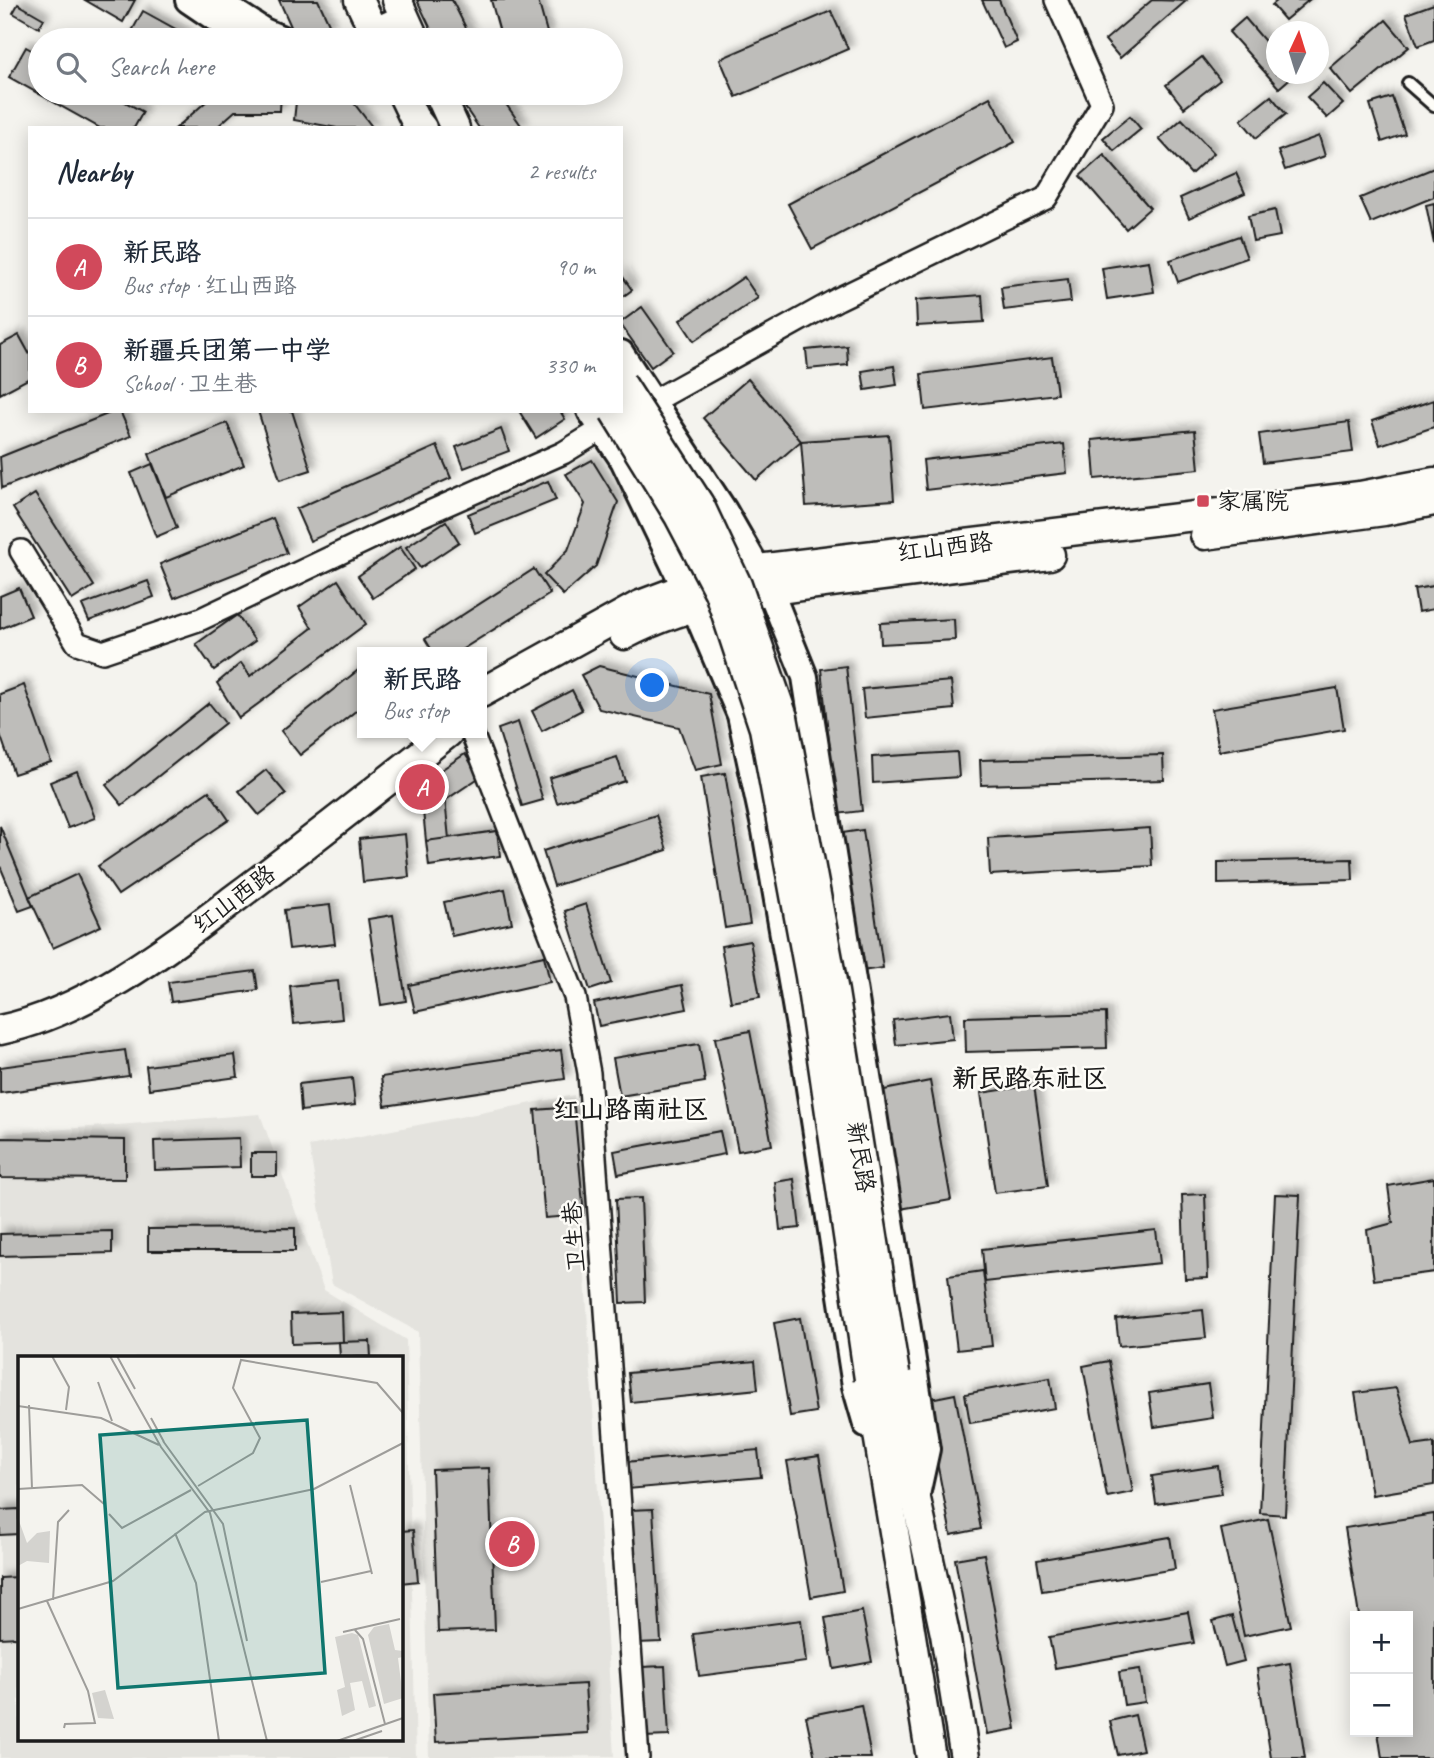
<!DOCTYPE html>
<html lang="en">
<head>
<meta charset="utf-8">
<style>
  :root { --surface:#fff; --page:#f2f2f3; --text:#1f2937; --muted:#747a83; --line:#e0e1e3; --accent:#d1495b }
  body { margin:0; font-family:Caveat,"LXGW WenKai TC",sans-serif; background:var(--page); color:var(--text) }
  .controls { position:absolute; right:21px; bottom:21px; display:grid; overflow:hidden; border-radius:0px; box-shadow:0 4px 18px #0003 }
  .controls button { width:63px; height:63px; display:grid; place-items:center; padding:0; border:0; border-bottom:2px solid var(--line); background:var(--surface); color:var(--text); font:35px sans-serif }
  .compass { position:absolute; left:1266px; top:21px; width:63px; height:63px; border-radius:50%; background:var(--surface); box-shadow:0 4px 18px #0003; rotate:4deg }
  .you { position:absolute; left:653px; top:686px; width:24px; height:24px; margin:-18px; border:5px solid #fff; border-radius:50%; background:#1a73e8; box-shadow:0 0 0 10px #1a73e833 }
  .badge { display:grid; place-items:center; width:46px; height:46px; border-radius:50%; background:var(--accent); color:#fff; font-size:23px; font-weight:700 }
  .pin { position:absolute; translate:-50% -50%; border:4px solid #fff; box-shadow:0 2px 7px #0006 }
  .popup { position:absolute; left:357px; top:647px; width:130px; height:91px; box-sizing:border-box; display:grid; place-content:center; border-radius:0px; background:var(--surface); filter:drop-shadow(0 2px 5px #0005); font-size:23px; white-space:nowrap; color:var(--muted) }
  .popup b { font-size:26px; color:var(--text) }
  .popup::after { content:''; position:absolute; left:50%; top:100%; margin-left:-14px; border:14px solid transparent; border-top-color:var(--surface) }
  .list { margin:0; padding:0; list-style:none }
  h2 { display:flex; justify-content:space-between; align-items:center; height:91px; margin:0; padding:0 28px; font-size:30px }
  h2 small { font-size:23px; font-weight:400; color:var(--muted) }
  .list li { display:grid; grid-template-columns:46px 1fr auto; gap:21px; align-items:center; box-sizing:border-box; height:98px; padding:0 28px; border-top:2px solid var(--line) }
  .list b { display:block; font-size:26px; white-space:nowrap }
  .list p { margin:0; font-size:23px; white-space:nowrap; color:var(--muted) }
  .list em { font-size:23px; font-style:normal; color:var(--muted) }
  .icon { flex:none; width:38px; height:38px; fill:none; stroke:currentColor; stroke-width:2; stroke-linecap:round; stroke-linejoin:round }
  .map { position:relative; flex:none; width:1434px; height:1758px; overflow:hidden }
  .search { position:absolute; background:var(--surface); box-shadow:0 4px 18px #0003; left:28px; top:28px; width:595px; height:77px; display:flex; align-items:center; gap:18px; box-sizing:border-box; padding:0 24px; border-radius:38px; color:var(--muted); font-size:26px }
  .panel { position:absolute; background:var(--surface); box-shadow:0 4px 18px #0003; left:28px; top:126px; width:595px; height:287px; border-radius:0px }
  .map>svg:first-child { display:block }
  .built { fill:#e4e3de; fill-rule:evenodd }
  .building { fill:#bebdba; stroke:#1c1c1c; stroke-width:2; filter:url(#shadow) }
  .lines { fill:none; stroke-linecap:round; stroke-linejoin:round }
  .service-casing { stroke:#1c1c1c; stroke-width:16 }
  .minor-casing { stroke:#1c1c1c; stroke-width:26 }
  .tertiary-casing { stroke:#1c1c1c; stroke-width:30 }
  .secondary-casing { stroke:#1c1c1c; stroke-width:33 }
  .service { stroke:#fdfcf7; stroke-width:10 }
  .minor { stroke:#fdfcf7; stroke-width:21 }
  .tertiary { stroke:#fdfcf7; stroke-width:24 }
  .secondary { stroke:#fdfcf7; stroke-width:28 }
  .secondary-bridge-casing { stroke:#1c1c1c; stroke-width:33; stroke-linecap:butt }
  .secondary-bridge { stroke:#fdfcf7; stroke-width:28 }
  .poi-dot { fill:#d1495b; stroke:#fdfcf7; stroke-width:2.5 }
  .labels { text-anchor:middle; stroke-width:5; stroke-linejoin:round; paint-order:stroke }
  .poi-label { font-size:24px; fill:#1c1c1c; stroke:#fdfcf7; text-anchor:start }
  .street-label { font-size:24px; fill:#1c1c1c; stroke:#fdfcf7 }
  .neighbourhood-label { font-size:26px; font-weight:bold; fill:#1c1c1c; stroke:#fdfcf7 }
  .inset-road { fill:none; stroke:#9e9d9a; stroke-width:2 }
  .view { fill:#0f766e; fill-opacity:0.15; stroke:#0f766e; stroke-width:3.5 }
  .inset-edge { fill:none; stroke:#1c1c1c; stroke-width:3.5 }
</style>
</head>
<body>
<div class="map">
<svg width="1434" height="1758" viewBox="0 0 1434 1758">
  <defs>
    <filter id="shadow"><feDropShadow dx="5.5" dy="-5.5" stdDeviation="3.5" flood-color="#0004"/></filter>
  </defs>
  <rect width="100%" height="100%" fill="#f4f3ee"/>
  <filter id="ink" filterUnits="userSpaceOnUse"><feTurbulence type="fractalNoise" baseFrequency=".0143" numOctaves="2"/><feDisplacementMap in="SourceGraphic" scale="14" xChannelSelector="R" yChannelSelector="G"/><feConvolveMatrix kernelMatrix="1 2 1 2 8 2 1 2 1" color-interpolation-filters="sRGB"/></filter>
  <g filter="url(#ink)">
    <g class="built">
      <polygon points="574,1095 614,1756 429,1758 418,1332 332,1284 309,1146"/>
      <path d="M260,1114L324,1290L406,1340L416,1758H0V1134ZM19,1357H401V1739H19Z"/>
    </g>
    <g class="building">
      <polygon points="85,0 135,0 123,22"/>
      <polygon points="279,0 318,0 331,28 303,40 297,40"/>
      <polygon points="417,0 452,0 472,40 436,40"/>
      <polygon points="491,0 538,0 548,36 540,40 502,40"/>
      <polygon points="982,0 999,0 1017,42 1004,48"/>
      <polygon points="1152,0 1186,1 1120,58 1105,40"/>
      <polygon points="1278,0 1309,0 1285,20 1272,5"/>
      <polygon points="18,4 44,19 39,28 13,13"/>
      <polygon points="1434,4 1434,40 1418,46 1406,14"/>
      <polygon points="143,11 188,36 186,40 127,40"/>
      <polygon points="831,11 848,49 736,97 720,59"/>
      <polygon points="1245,18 1276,54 1276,74 1295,74 1279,88 1229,32"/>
      <polygon points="1386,20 1409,47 1352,94 1330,68"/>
      <polygon points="26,47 40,55 40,93 109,93 143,112 134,128 100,128 9,77"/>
      <polygon points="1202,57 1220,80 1184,108 1166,85"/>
      <polygon points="1323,83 1343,104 1327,118 1307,97"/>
      <polygon points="216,93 281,93 280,111 235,111 216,128 176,128"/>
      <polygon points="297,93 346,93 373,128 337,128 294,120"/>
      <polygon points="464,93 498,93 523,128 479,128 458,97"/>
      <polygon points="1271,96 1286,114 1256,138 1241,120"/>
      <polygon points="990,97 1015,142 812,249 788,204"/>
      <polygon points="1392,97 1405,134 1382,142 1370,104"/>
      <polygon points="1130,116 1141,129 1114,151 1103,138"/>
      <polygon points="1182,119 1214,153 1191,174 1159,139"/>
      <polygon points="1319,136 1325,156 1285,170 1278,151"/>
      <polygon points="1104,155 1150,208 1126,229 1080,176"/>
      <polygon points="1434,168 1434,197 1371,223 1360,198"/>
      <polygon points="1236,173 1245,193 1189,218 1180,198"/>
      <polygon points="1434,203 1434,244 1426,205"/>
      <polygon points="1275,210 1280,236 1253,241 1248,216"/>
      <polygon points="1239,236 1247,258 1178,282 1170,260"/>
      <polygon points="1149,261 1154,292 1107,299 1102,268"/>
      <polygon points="621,274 632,290 621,298"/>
      <polygon points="744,277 758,298 694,341 680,320"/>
      <polygon points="1068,279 1071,302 1004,310 1001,287"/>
      <polygon points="982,295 984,322 917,326 916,300"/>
      <polygon points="642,307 673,351 651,367 621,325 621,322"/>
      <polygon points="19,335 30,355 30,378 0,394 0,345"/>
      <polygon points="847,346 848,365 808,369 806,350"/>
      <polygon points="1052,357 1057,394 925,410 921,374"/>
      <polygon points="894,366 897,385 865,390 862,371"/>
      <polygon points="748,379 801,441 756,480 703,418"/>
      <polygon points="1434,400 1434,427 1380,445 1372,421"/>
      <polygon points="115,411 120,411 131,436 2,488 0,457"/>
      <polygon points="258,411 292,411 311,470 280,480"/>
      <polygon points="519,411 560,411 565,419 536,438"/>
      <polygon points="1349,422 1353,452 1263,463 1259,434"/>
      <polygon points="227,423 244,465 166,497 149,454"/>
      <polygon points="501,429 509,451 464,468 456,447"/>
      <polygon points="1195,430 1199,469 1095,479 1092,440"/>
      <polygon points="889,435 894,500 806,506 801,441"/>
      <polygon points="1064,444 1067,473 926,490 923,460"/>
      <polygon points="437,446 451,478 310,541 296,509"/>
      <polygon points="592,460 618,502 596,566 563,595 544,575 568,550 585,504 566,474"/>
      <polygon points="152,464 177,528 156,537 131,473"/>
      <polygon points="548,481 556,500 475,533 468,514"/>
      <polygon points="35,494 94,586 72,600 13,508"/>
      <polygon points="273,518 287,553 174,598 160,564"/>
      <polygon points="446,521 459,542 420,568 406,547"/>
      <polygon points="400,547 415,569 373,598 358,576"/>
      <polygon points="534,569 550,594 458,652 433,652 425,639"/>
      <polygon points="338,580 366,624 239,718 217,683 241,663 250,676 312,628 299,607"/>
      <polygon points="148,581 154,597 89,621 82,605"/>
      <polygon points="1434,586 1434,609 1418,612 1414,589"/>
      <polygon points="19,588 31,616 0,629 0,596"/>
      <polygon points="237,615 255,641 214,670 196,644"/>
      <polygon points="954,619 955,640 881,644 880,623"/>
      <polygon points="599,666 709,694 722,764 695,770 679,727 599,709 581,675"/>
      <polygon points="846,666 862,811 837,814 821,669"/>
      <polygon points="362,667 362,706 300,755 281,731"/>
      <polygon points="951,681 954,709 865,718 862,689"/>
      <polygon points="24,685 51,762 14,774 0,734 0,694"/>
      <polygon points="1337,688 1344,729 1219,751 1212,709"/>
      <polygon points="572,690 582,710 542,731 532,711"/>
      <polygon points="209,703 225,723 122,805 106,785"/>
      <polygon points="518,722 543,800 522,806 498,729"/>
      <polygon points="957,752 959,777 873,783 872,757"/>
      <polygon points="465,754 480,777 447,799 432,776"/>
      <polygon points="1163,755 1164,780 981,785 980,760"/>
      <polygon points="617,757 625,781 557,803 549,778"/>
      <polygon points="266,770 286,794 259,815 239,791"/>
      <polygon points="77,771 95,818 68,828 50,782"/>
      <polygon points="725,773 750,924 725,928 701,777"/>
      <polygon points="209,791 229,820 118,895 98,866"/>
      <polygon points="445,799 449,839 426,841 422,801"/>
      <polygon points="656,815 667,850 554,886 543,851"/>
      <polygon points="0,826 33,906 19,911 0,866"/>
      <polygon points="1150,828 1152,866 990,875 988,838"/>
      <polygon points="863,830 883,968 861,971 842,833"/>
      <polygon points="497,831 500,856 429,866 426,841"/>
      <polygon points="405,834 409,877 363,882 359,839"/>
      <polygon points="1352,859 1353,880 1218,884 1218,862"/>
      <polygon points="77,874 101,926 53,948 29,897"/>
      <polygon points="505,889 512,923 452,936 444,902"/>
      <polygon points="586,904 611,983 590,990 565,911"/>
      <polygon points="330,905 335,944 289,949 284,910"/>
      <polygon points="393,915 406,1001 381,1005 368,919"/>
      <polygon points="750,941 760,997 731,1002 721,946"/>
      <polygon points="544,956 550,982 415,1012 409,985"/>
      <polygon points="255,971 258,990 171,1002 168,982"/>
      <polygon points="338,981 342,1019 294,1024 290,986"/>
      <polygon points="682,985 687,1009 599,1026 594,1003"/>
      <polygon points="950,1013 953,1039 896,1045 893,1020"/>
      <polygon points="1106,1013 1107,1048 966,1052 965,1017"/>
      <polygon points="750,1031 772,1145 738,1151 715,1038"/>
      <polygon points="699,1044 705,1082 620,1096 613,1058"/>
      <polygon points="125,1050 129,1076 0,1093 0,1067"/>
      <polygon points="561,1050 565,1079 385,1106 381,1077"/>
      <polygon points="235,1055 238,1077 149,1089 146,1066"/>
      <polygon points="352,1078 355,1105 301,1111 299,1084"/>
      <polygon points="930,1081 951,1200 900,1209 879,1091"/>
      <polygon points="1034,1085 1048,1186 995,1193 981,1093"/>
      <polygon points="574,1107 584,1215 545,1218 535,1110"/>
      <polygon points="720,1131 725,1154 618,1174 614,1151"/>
      <polygon points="0,1138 125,1140 125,1179 0,1178"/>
      <polygon points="239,1138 240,1167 155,1170 154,1141"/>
      <rect x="251" y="1153" width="26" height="23"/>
      <polygon points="1434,1178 1434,1272 1374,1280 1367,1230 1393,1223 1388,1186"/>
      <polygon points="794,1179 800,1228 780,1230 775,1182"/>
      <polygon points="1205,1194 1208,1278 1185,1279 1182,1195"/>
      <polygon points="1275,1194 1300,1195 1285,1515 1260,1513"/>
      <polygon points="641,1198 645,1302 621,1303 616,1199"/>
      <polygon points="295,1228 295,1251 148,1251 148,1229"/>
      <polygon points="1156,1230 1160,1263 985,1282 982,1249"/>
      <polygon points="112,1231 112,1253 0,1256 0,1234"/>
      <polygon points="983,1271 992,1346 957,1350 948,1276"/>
      <polygon points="1203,1310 1206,1338 1119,1346 1116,1319"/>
      <polygon points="342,1312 343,1342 292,1344 291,1314"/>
      <polygon points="800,1318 816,1412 790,1416 774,1323"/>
      <polygon points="370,1341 371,1357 340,1357 339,1342"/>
      <polygon points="755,1361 758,1389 631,1402 628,1373"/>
      <polygon points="1109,1361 1133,1492 1107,1497 1083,1366"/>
      <polygon points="1050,1378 1055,1408 970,1423 965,1394"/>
      <polygon points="1208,1384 1213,1418 1154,1427 1149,1393"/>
      <polygon points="1396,1388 1413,1446 1434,1443 1434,1485 1372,1495 1355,1393"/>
      <polygon points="955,1394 981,1529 951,1535 925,1400"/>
      <polygon points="758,1450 761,1477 628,1489 625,1462"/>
      <polygon points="819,1456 843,1591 811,1597 787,1461"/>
      <polygon points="1218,1466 1222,1494 1156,1504 1152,1476"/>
      <polygon points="489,1468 495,1630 438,1632 432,1470"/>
      <polygon points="19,1509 19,1534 0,1535 0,1510"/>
      <polygon points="653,1509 661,1642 637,1643 629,1510"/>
      <polygon points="1434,1514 1434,1758 1382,1758 1378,1732 1408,1732 1408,1616 1359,1616 1345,1528"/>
      <polygon points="1268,1519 1291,1626 1244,1636 1221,1529"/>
      <polygon points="413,1530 418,1581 401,1583 401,1531"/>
      <polygon points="1170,1537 1175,1569 1042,1591 1037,1560"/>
      <polygon points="984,1554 1016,1729 987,1734 955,1559"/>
      <polygon points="19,1577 19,1637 0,1638 0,1578"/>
      <polygon points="862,1611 872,1662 834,1669 825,1618"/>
      <polygon points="1188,1612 1194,1643 1055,1668 1049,1637"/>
      <polygon points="1232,1616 1244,1661 1225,1666 1213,1621"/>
      <polygon points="801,1620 806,1662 699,1676 693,1634"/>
      <polygon points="1290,1663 1305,1758 1271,1758 1257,1669"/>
      <polygon points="665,1666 669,1736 644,1737 641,1667"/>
      <polygon points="1140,1669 1145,1702 1124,1705 1119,1672"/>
      <polygon points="585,1684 588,1733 436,1742 433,1693"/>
      <polygon points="861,1705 871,1758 815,1758 806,1716"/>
      <polygon points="1135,1715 1143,1750 1118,1755 1110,1721"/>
    </g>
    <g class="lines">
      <g class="service-casing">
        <polyline id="service" points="1408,83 1434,106"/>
      </g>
      <g class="minor-casing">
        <g id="minor">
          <polyline points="652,402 838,299 1046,198 1102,104 1056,0"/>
          <polyline points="21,551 77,643 103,652 201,619 380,534 563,453 602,429"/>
          <polyline points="472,733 575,997 589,1073 638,1758"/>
        </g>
      </g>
      <g class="tertiary-casing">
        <g id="tertiary">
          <polyline points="188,0 247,40"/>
          <polyline points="216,0 264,31 285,40"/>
          <polyline points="362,40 373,31 404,17"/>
          <polyline points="621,353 724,510 770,590 805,677 927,1449 917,1495"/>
          <polyline points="590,411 623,460 694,607 740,715 765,831 805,1062 855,1386 866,1424"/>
        </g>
      </g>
      <g class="secondary-casing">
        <g id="secondary">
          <polyline points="359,0 378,40"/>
          <polyline points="397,0 415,40"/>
          <polyline points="402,93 414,118 422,128"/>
          <polyline points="439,93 455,128"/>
          <polyline points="1205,535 1384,511 1434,501"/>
          <path d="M624,635C696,597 779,588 858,579C922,571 986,563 1050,555"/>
          <polyline points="481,693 640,605 685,588 758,569 1360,496 1434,482"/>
          <path d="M0,1030C87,1012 169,948 238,896C309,843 378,788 448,733"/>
          <polyline points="895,1374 916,1499 945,1634 965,1758"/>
          <polyline points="869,1379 931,1758"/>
        </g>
      </g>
      <use href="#service" class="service"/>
      <use href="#minor" class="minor"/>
      <use href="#tertiary" class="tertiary"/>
      <use href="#secondary" class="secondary"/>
      <g class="secondary-bridge-casing">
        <g id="secondary-bridge">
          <polyline points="621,383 699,504 737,585 783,717 834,992 895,1374"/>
          <polyline points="614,411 679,516 719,592 764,728 810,976 869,1379"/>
        </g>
      </g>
      <use href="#secondary-bridge" class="secondary-bridge"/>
    </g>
  </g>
  <rect class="poi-dot" x="1196" y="494" width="14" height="14" rx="3.5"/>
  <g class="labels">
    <g class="poi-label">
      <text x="1217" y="509">家属院</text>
    </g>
    <g class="street-label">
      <text transform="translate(945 547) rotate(-7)" y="8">红山西路</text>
      <text transform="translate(234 899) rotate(-37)" y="8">红山西路</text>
      <text transform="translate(861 1157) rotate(81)" y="8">新民路</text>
      <text transform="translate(574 1237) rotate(-94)" y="8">卫生巷</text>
    </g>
    <g class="neighbourhood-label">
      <text x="1030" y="1087">新民路东社区</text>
      <text x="631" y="1118">红山路南社区</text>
    </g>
  </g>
  <g transform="translate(18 1356)">
    <rect width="385" height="385" fill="#f4f3ee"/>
    <path d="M0,162L9,187L19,177L32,175L31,207L9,205L0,210ZM371,268L377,294L385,295V301L380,302L385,342L366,348L350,279L356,271ZM334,277L340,279L358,350L351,352L344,325L332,327L337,354L324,360L319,334L327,331L317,281ZM87,334L96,363L80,362L74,337Z" fill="#d4d3cf"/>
    <path class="inset-road" d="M34,0L51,31L48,54M92,0L143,91L192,157L249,385M99,0L117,33M80,26L94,65M11,49L14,133M0,50L83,62L141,89M133,62L146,86M145,85L205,168L229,285M332,129L354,218M180,130L235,97L242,82L215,32L223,4L359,27L385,57M0,133L64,129L86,148M91,158L104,172L173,134M157,177L178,227L201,385M303,226L353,215M35,244L40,166L51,154M29,245L70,335L77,367L47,368L46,372M0,253L95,225L187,156L296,133L385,87M337,274L345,283L367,368M325,276L382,263M319,385L385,362M335,385L364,375"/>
    <path class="view" d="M289,64L307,317L100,332L82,79Z"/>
    <rect width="385" height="385" class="inset-edge"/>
  </g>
</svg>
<div class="controls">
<button>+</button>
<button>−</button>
</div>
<svg class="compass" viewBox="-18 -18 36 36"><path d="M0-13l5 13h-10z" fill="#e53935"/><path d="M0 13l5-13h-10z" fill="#747a83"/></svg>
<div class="you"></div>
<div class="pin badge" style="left:422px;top:787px">A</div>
<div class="popup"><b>新民路</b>Bus stop</div>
<div class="pin badge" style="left:512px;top:1544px">B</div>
<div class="search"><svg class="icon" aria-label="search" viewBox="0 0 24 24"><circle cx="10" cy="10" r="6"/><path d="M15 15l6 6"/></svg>Search here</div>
<section class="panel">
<h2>Nearby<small>2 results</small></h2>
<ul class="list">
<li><span class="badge">A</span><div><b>新民路</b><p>Bus stop · 红山西路</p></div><em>90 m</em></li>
<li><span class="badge">B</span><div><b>新疆兵团第一中学</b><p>School · 卫生巷</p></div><em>330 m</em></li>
</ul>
</section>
</div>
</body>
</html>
